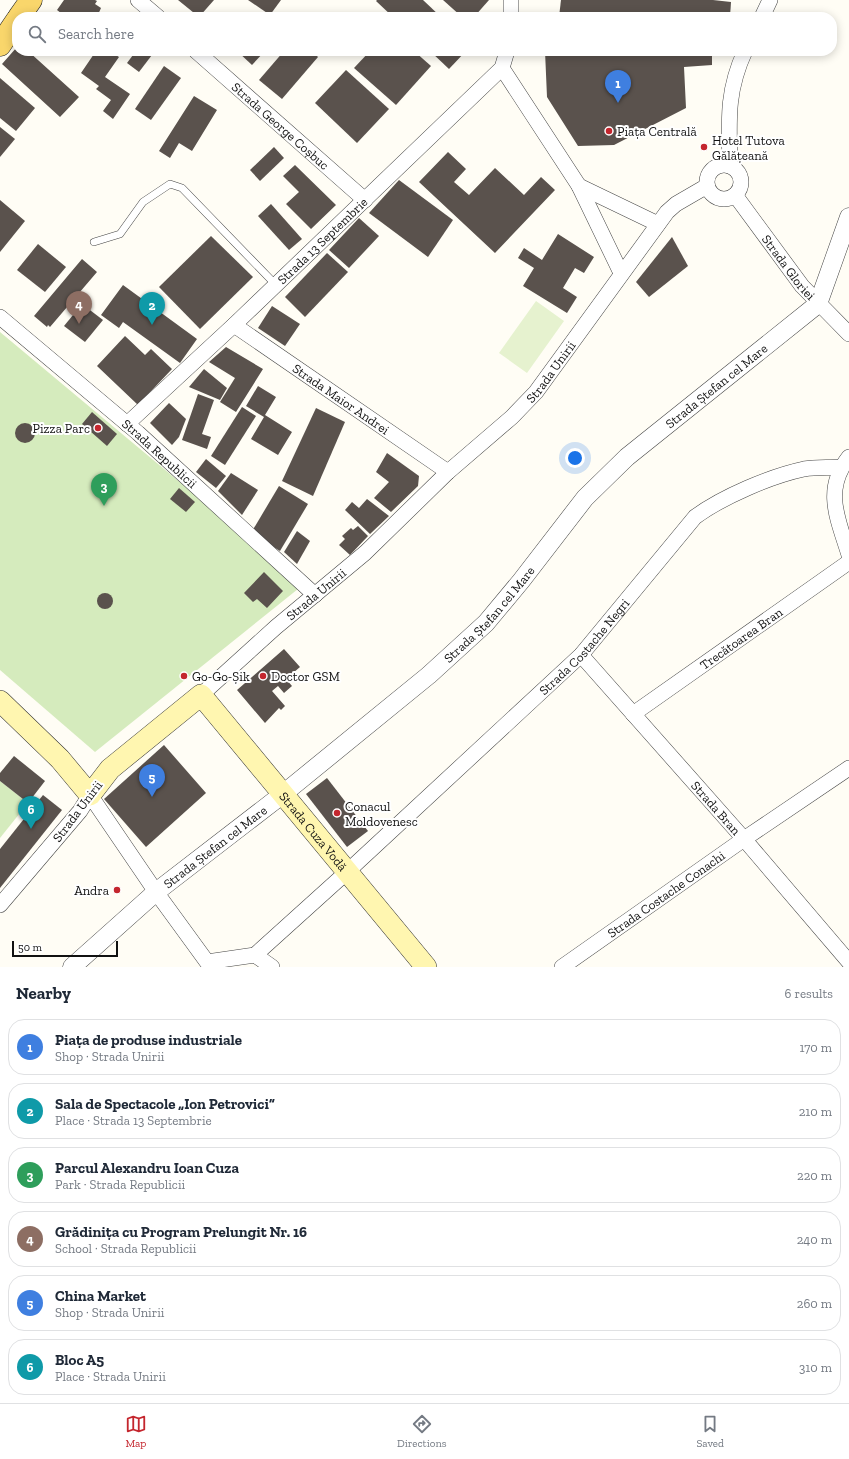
<!DOCTYPE html>
<html lang="en">
<head>
<meta charset="utf-8">
<style>
  :root { --surface:#fff; --page:#f6f6f7; --text:#1f2937; --muted:#747a83; --line:#e0e1e3; --accent:#c4262e }
  body { margin:0; font-family:"Zilla Slab",serif; background:var(--page); color:var(--text) }
  .scale { position:absolute; left:12px; bottom:10px; width:106px; box-sizing:border-box; padding-left:4px; border:2px solid #111; border-top:0; font-size:11px; line-height:14px; white-space:nowrap; color:#111; -webkit-text-stroke:3px #fff; paint-order:stroke }
  .you { position:absolute; left:575px; top:458px; width:14px; height:14px; margin:-10px; border:3px solid #fff; border-radius:50%; background:#1a73e8; box-shadow:0 0 0 6px #1a73e833 }
  .badge { display:grid; place-items:center; width:26px; height:26px; border-radius:50%; background:var(--accent); color:#fff; font-size:13px; font-weight:700 }
  .pin { position:absolute; translate:-50% -33px; filter:drop-shadow(0 1px 2px #0008) }
  .pin::after { content:''; position:absolute; top:21px; width:14px; height:12px; background:inherit; clip-path:polygon(0 0,100% 0,50% 100%) }
  .list { margin:0; padding:0; list-style:none }
  h2 { display:flex; justify-content:space-between; align-items:center; height:52px; margin:0; padding:0 16px; font-size:17px }
  h2 small { font-size:13px; font-weight:400; color:var(--muted) }
  .list li { display:grid; grid-template-columns:26px 1fr auto; gap:12px; align-items:center; box-sizing:border-box; height:56px; margin:0 8px 8px; padding:0 8px; border:1px solid var(--line); border-radius:16px }
  .list b { display:block; font-size:15px; white-space:nowrap }
  .list p { margin:0; font-size:13px; white-space:nowrap; color:var(--muted) }
  .list em { font-size:13px; font-style:normal; color:var(--muted) }
  .icon { flex:none; width:22px; height:22px; fill:none; stroke:currentColor; stroke-width:2; stroke-linecap:round; stroke-linejoin:round }
  .map { position:relative; flex:none; width:849px; height:967px; overflow:hidden }
  .search { position:absolute; background:var(--surface); box-shadow:0 2px 10px #0003; left:12px; right:12px; top:12px; height:44px; display:flex; align-items:center; gap:10px; box-sizing:border-box; padding:0 14px; border-radius:16px; color:var(--muted); font-size:15px }
  .sheet { height:436px; background:var(--surface) }
  nav { display:flex; justify-content:space-around; align-items:center; box-sizing:border-box; height:56px; border-top:1px solid var(--line); background:var(--surface); font-size:11px; color:var(--muted) }
  nav a { display:grid; justify-items:center; gap:2px }
  nav .on { color:var(--accent) }
  .map>svg:first-child { display:block }
  .green { fill:#d5ebbd }
  .pitch { fill:#e6f2cf }
  .building { fill:#5a524d }
  .lines { fill:none; stroke-linecap:round; stroke-linejoin:round }
  .service-casing { stroke:#444; stroke-width:8 }
  .minor-casing { stroke:#444; stroke-width:16 }
  .tertiary-casing { stroke:#444; stroke-width:19 }
  .secondary-casing { stroke:#333; stroke-width:22 }
  .primary-casing { stroke:#222; stroke-width:23 }
  .service { stroke:#fff; stroke-width:7 }
  .minor { stroke:#fff; stroke-width:15 }
  .tertiary { stroke:#fff; stroke-width:18 }
  .secondary { stroke:#fff6b0; stroke-width:21 }
  .primary { stroke:#f9d66b; stroke-width:22 }
  .poi-dot { fill:#c4262e; stroke:#fff; stroke-width:1.5 }
  .labels { text-anchor:middle; stroke-width:4; stroke-linejoin:round; paint-order:stroke }
  .street-label { font-size:13px; fill:#111; stroke:#fff }
  .poi-label { font-size:13px; fill:#111; stroke:#fff; text-anchor:start }
</style>
</head>
<body>
<div class="map">
<svg width="849" height="967" viewBox="0 0 849 967">
  <rect width="100%" height="100%" fill="#fffdf5"/>
  <g class="green">
    <polygon points="0,332 303,585 95,752 0,670"/>
    <polygon points="0,781 28,803 0,838"/>
  </g>
  <polygon class="pitch" points="536,301 564,321 527,373 499,353"/>
  <g class="building">
    <polygon points="64,0 95,0 97,1 95,4 101,8 97,17 66,17 57,10"/>
    <polygon points="178,0 214,0 199,17"/>
    <polygon points="248,0 281,0 270,15"/>
    <polygon points="377,0 423,0 441,17 393,17 376,1"/>
    <polygon points="443,0 489,0 474,17 462,17"/>
    <polygon points="561,0 713,0 731,2 730,17 559,17"/>
    <polygon points="17,47 17,51 28,51 79,97 60,117 2,64"/>
    <polygon points="96,51 110,51 119,57 105,77 130,94 113,119 103,111 111,100 96,89 99,86 81,73"/>
    <polygon points="136,51 155,51 139,72 127,63"/>
    <polygon points="237,51 265,51 252,65"/>
    <polygon points="284,51 312,51 318,57 282,99 259,80"/>
    <polygon points="370,51 414,51 431,66 396,105 354,68"/>
    <polygon points="430,51 466,51 449,69"/>
    <polygon points="545,51 712,51 712,65 684,67 686,108 614,145 578,146 547,97"/>
    <polygon points="164,66 181,78 151,120 135,109"/>
    <polygon points="346,70 389,109 357,143 315,103"/>
    <polygon points="0,78 35,108 16,131 0,118"/>
    <polygon points="194,96 217,110 192,151 179,143 170,158 159,151"/>
    <polygon points="0,127 15,139 0,157"/>
    <polygon points="274,147 284,158 260,181 250,170"/>
    <polygon points="448,152 466,169 454,182 469,195 495,168 524,195 541,177 555,190 495,253 419,182"/>
    <polygon points="295,165 336,205 311,229 286,204 299,192 283,176"/>
    <polygon points="399,180 453,220 428,257 369,213"/>
    <polygon points="0,200 25,221 0,252"/>
    <polygon points="271,204 302,239 289,250 258,216"/>
    <polygon points="359,218 379,236 349,268 329,250"/>
    <polygon points="558,234 594,257 584,273 575,268 563,288 577,297 567,313 523,286 534,268 518,258 524,248 542,260"/>
    <polygon points="211,236 253,277 200,329 159,287"/>
    <polygon points="672,237 688,266 649,297 636,282"/>
    <polygon points="38,244 66,267 45,292 17,270"/>
    <polygon points="327,253 348,272 305,317 285,297"/>
    <polygon points="82,259 97,272 50,327 48,325 47,327 34,316"/>
    <polygon points="123,285 197,339 180,363 123,322 119,328 101,315"/>
    <polygon points="82,304 103,320 85,342 64,326"/>
    <polygon points="272,306 300,324 285,346 258,328"/>
    <polygon points="125,336 145,355 151,349 172,369 138,405 97,366"/>
    <polygon points="226,347 263,369 236,412 220,402 235,378 209,362"/>
    <polygon points="204,369 227,388 220,400 189,387"/>
    <polygon points="258,386 276,397 265,415 292,432 278,455 251,439 264,417 246,406"/>
    <polygon points="198,394 214,400 202,434 211,437 207,449 182,440"/>
    <polygon points="169,403 186,419 179,437 172,445 150,423"/>
    <polygon points="242,407 256,416 225,465 211,456"/>
    <polygon points="316,408 345,422 313,496 282,481"/>
    <polygon points="92,412 117,434 107,446 82,424"/>
    <circle cx="25" cy="433" r="10"/>
    <polygon points="387,453 419,476 418,486 391,512 374,498 389,482 376,472"/>
    <polygon points="206,459 226,476 216,488 196,472"/>
    <polygon points="231,473 258,490 242,515 218,491"/>
    <polygon points="279,486 308,504 280,551 251,533"/>
    <polygon points="179,488 195,502 186,512 170,499"/>
    <polygon points="367,499 389,516 370,534 345,510 352,502 359,508"/>
    <polygon points="358,526 368,536 350,555 339,545 345,539 342,536 351,528 353,530"/>
    <polygon points="297,531 310,541 297,564 284,552"/>
    <polygon points="264,572 283,591 267,608 257,599 253,602 244,593"/>
    <circle cx="105" cy="601" r="8"/>
    <polygon points="284,649 300,667 286,679 292,686 284,693 278,686 272,691 285,706 281,710 279,708 265,723 237,690"/>
    <polygon points="185,672 188,676 183,680 180,676"/>
    <polygon points="164,745 206,793 146,847 104,799"/>
    <polygon points="14,756 45,781 28,803 0,781 0,773"/>
    <polygon points="327,778 368,831 347,847 306,794"/>
    <polygon points="43,795 62,810 0,888 0,849"/>
  </g>
  <g class="lines">
    <g class="service-casing">
      <polyline id="service" points="94,242 120,234 143,202 170,184 182,188 276,285"/>
    </g>
    <g class="minor-casing">
      <g id="minor">
        <polyline points="138,0 158,17"/>
        <polyline points="511,0 511,17"/>
        <polyline points="762,17 770,0"/>
        <path id="s1" d="M196,51L365,200"/>
        <polyline points="502,68 579,186 621,273"/>
        <circle cx="724" cy="182" r="17"/>
        <path d="M730,166C729,122 726,92 745,51"/>
        <polyline points="579,186 658,224"/>
        <path id="s2" d="M735,195L802,286L849,334"/>
        <path id="s3" d="M0,317L138,433L315,595"/>
        <path id="s4" d="M234,325L448,472"/>
        <path id="s5" d="M127,424L234,325L502,68L507,51"/>
        <path d="M849,457C823,490 838,519 849,555"/>
        <path id="s6" d="M581,655L744,839L849,962"/>
        <path id="s7" d="M201,695L276,627L365,553L448,472L512,417L536,392L667,212L676,204L707,186"/>
        <path id="s8" d="M633,714L849,562"/>
        <path id="s9" d="M0,905L80,811L90,795L156,892L207,962L255,955L348,871L581,655L695,517C722,497 771,476 804,469C816,467 829,468 841,467"/>
        <polyline points="255,955 272,967"/>
        <path id="s10" d="M562,967L744,839L849,768"/>
      </g>
    </g>
    <g class="tertiary-casing">
      <g id="tertiary">
        <path id="s11" d="M72,967L156,892L283,794L429,675L486,623L521,581L585,498L627,457L818,304L849,217"/>
      </g>
    </g>
    <g class="secondary-casing">
      <g id="secondary">
        <path id="s12" d="M0,701L60,759L90,795L110,769L201,695L426,967"/>
      </g>
    </g>
    <g class="primary-casing">
      <g id="primary">
        <polyline points="19,17 31,0"/>
        <polyline points="0,45 17,20"/>
      </g>
    </g>
    <use href="#service" class="service"/>
    <use href="#minor" class="minor"/>
    <use href="#tertiary" class="tertiary"/>
    <use href="#secondary" class="secondary"/>
    <use href="#primary" class="primary"/>
  </g>
  <g class="poi-dot">
    <circle cx="609" cy="131" r="4"/>
    <circle cx="704" cy="147" r="4"/>
    <circle cx="98" cy="428" r="4"/>
    <circle cx="184" cy="676" r="4"/>
    <circle cx="263" cy="676" r="4"/>
    <circle cx="337" cy="813" r="4"/>
    <circle cx="117" cy="890" r="4"/>
  </g>
  <g class="labels">
    <g class="street-label">
      <text dy="5" stroke="none"><textPath href="#s1" startOffset="113">Strada George Coșbuc</textPath></text>
      <text dy="5" stroke="none"><textPath href="#s5" startOffset="268">Strada 13 Septembrie</textPath></text>
      <text dy="5" stroke="none"><textPath href="#s2" startOffset="90">Strada Gloriei</textPath></text>
      <text dy="5" stroke="none"><textPath href="#s7" startOffset="477">Strada Unirii</textPath></text>
      <text dy="5" stroke="none"><textPath href="#s11" startOffset="871">Strada Ștefan cel Mare</textPath></text>
      <text dy="5" stroke="none"><textPath href="#s4" startOffset="130">Strada Maior Andrei</textPath></text>
      <text dy="5" stroke="none"><textPath href="#s3" startOffset="210">Strada Republicii</textPath></text>
      <text dy="5" stroke="none"><textPath href="#s7" startOffset="153">Strada Unirii</textPath></text>
      <text dy="5" stroke="none"><textPath href="#s11" startOffset="547">Strada Ștefan cel Mare</textPath></text>
      <text dy="5" stroke="none"><textPath href="#s8" startOffset="132">Trecătoarea Bran</textPath></text>
      <text dy="5" stroke="none"><textPath href="#s9" startOffset="846">Strada Costache Negri</textPath></text>
      <text dy="5" stroke="none"><textPath href="#s6" startOffset="204">Strada Bran</textPath></text>
      <text transform="translate(77 811) rotate(-53)" y="5">Strada Unirii</text>
      <text dy="5" stroke="none"><textPath href="#s12" startOffset="457">Strada Cuza Vodă</textPath></text>
      <text dy="5" stroke="none"><textPath href="#s11" startOffset="187">Strada Ștefan cel Mare</textPath></text>
      <text dy="5" stroke="none"><textPath href="#s10" startOffset="127">Strada Costache Conachi</textPath></text>
    </g>
    <g class="poi-label">
      <text x="617" y="136">Piața Centrală</text>
      <text x="712" y="145">Hotel Tutova<tspan x="712" dy="15">Gălățeană</tspan></text>
      <text x="90" y="433" text-anchor="end">Pizza Parc</text>
      <text x="192" y="681">Go-Go-Șik</text>
      <text x="271" y="681">Doctor GSM</text>
      <text x="345" y="811">Conacul<tspan x="345" dy="15">Moldovenesc</tspan></text>
      <text x="109" y="895" text-anchor="end">Andra</text>
    </g>
  </g>
</svg>
<div class="scale">50 m</div>
<div class="you"></div>
<div class="pin badge" style="left:618px;top:103px;background:#3f7fe0">1</div>
<div class="pin badge" style="left:152px;top:325px;background:#0f9aa8">2</div>
<div class="pin badge" style="left:104px;top:506px;background:#2e9e5b">3</div>
<div class="pin badge" style="left:79px;top:324px;background:#8d6e63">4</div>
<div class="pin badge" style="left:152px;top:797px;background:#3f7fe0">5</div>
<div class="pin badge" style="left:31px;top:829px;background:#0f9aa8">6</div>
<div class="search"><svg class="icon" aria-label="search" viewBox="0 0 24 24"><circle cx="10" cy="10" r="6"/><path d="M15 15l6 6"/></svg>Search here</div>
</div>
<section class="sheet">
<h2>Nearby<small>6 results</small></h2>
<ul class="list">
<li><span class="badge" style="background:#3f7fe0">1</span><div><b>Piața de produse industriale</b><p>Shop · Strada Unirii</p></div><em>170 m</em></li>
<li><span class="badge" style="background:#0f9aa8">2</span><div><b>Sala de Spectacole „Ion Petrovici”</b><p>Place · Strada 13 Septembrie</p></div><em>210 m</em></li>
<li><span class="badge" style="background:#2e9e5b">3</span><div><b>Parcul Alexandru Ioan Cuza</b><p>Park · Strada Republicii</p></div><em>220 m</em></li>
<li><span class="badge" style="background:#8d6e63">4</span><div><b>Grădinița cu Program Prelungit Nr. 16</b><p>School · Strada Republicii</p></div><em>240 m</em></li>
<li><span class="badge" style="background:#3f7fe0">5</span><div><b>China Market</b><p>Shop · Strada Unirii</p></div><em>260 m</em></li>
<li><span class="badge" style="background:#0f9aa8">6</span><div><b>Bloc A5</b><p>Place · Strada Unirii</p></div><em>310 m</em></li>
</ul>
</section>
<nav>
<a class="on"><svg class="icon" aria-label="map" viewBox="0 0 24 24"><path d="M3 6l6-2 6 2 6-2v14l-6 2-6-2-6 2zM9 4v14M15 6v14"/></svg>Map</a>
<a><svg class="icon" aria-label="directions" viewBox="0 0 24 24"><path d="M12 3l9 9-9 9-9-9zM9 14v-3h6M13 9l2 2-2 2"/></svg>Directions</a>
<a><svg class="icon" aria-label="saved" viewBox="0 0 24 24"><path d="M7 4h10v16l-5-4-5 4z"/></svg>Saved</a>
</nav>
</body>
</html>
